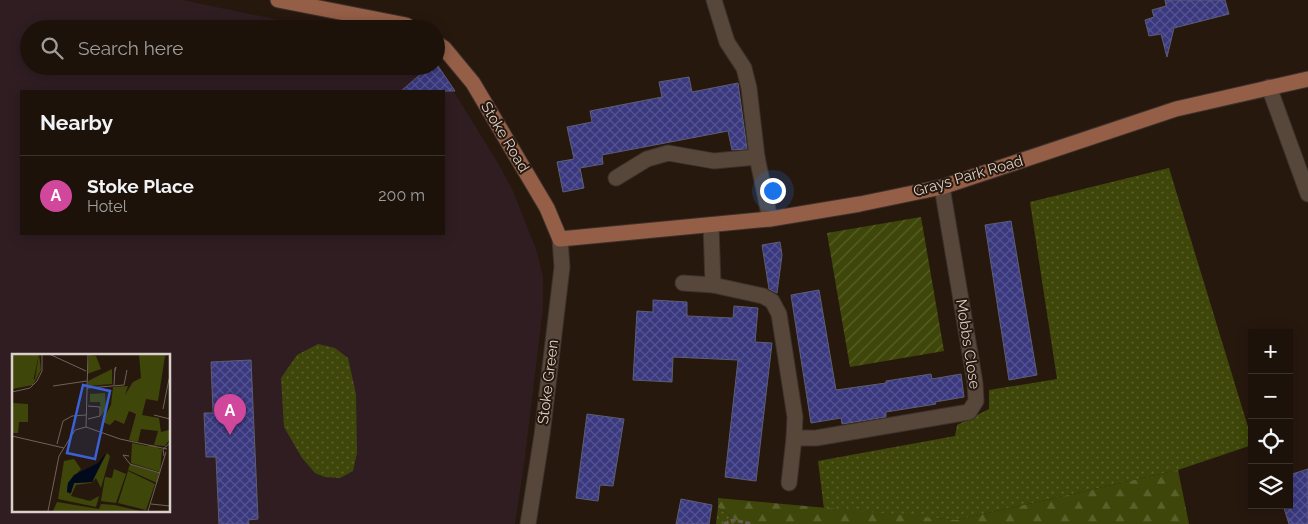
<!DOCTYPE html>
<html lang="en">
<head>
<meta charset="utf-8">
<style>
  :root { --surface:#1d120a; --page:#2a2018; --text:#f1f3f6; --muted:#a09e9c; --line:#3b322b; --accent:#ea580c }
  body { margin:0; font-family:Raleway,sans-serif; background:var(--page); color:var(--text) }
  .controls { position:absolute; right:15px; bottom:15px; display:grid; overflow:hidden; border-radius:0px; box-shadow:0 2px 12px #0003 }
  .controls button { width:45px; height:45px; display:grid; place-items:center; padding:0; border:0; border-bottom:1px solid var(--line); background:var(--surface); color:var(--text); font:25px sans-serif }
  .you { position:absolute; left:772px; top:190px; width:18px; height:18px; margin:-12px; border:4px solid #fff; border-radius:50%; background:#1a73e8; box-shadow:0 0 0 8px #1a73e833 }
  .badge { display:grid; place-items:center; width:32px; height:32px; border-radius:50%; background:var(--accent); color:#fff; font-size:16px; font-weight:700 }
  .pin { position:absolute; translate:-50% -41px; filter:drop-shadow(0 1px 2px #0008) }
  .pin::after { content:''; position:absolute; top:26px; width:18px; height:15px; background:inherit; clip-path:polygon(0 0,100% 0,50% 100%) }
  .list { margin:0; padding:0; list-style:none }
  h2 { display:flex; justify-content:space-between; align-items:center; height:65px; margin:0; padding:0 20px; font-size:21px }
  h2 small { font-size:16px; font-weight:400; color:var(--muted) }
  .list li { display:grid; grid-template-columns:32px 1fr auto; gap:15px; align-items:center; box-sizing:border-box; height:80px; padding:0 20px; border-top:1px solid var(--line) }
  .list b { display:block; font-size:19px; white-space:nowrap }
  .list p { margin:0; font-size:16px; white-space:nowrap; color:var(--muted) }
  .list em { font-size:16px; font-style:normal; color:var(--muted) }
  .icon { flex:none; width:28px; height:28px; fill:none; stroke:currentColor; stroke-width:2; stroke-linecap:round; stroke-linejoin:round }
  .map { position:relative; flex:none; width:1308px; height:524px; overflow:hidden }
  .search { position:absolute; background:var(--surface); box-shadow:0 2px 12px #0003; left:20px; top:20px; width:425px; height:55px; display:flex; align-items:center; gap:12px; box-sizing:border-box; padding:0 18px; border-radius:28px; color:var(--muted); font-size:19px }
  .panel { position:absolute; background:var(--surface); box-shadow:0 2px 12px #0003; left:20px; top:90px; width:425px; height:145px; border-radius:0px }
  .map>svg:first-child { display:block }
  .commercial { fill:#2f1d22; fill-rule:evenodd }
  .grass { fill:url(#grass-dots) }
  .forest { fill:url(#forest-firs) }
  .garden { fill:url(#garden-furrows) }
  .building { fill:url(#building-cross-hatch); stroke:#5c5e71 }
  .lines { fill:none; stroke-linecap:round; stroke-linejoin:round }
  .minor-casing { stroke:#3c312c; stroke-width:17 }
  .major-casing { stroke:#3c312c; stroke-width:17 }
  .path { stroke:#695b53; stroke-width:3; stroke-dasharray:5 2.5; stroke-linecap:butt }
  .minor { stroke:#57463a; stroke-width:15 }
  .major { stroke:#955e47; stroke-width:15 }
  .labels { text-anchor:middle; stroke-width:4; stroke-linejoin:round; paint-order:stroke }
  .street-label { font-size:15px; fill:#dad0c9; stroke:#27180e }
  .inset-road { fill:none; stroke:#6f6259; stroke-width:1 }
  .view { fill:#3962d6; fill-opacity:0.15; stroke:#3962d6; stroke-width:2.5 }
  .inset-edge { fill:none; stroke:#dad0c9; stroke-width:2.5 }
</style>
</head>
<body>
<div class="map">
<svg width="1308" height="524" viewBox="0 0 1308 524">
  <defs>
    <pattern id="grass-dots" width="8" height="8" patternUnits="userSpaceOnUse" patternTransform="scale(1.25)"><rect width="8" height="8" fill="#3e4709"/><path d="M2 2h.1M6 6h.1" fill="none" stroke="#59602c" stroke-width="1.8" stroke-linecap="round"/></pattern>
    <pattern id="forest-firs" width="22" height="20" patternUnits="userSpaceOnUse" patternTransform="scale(1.25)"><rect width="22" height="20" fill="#3e4709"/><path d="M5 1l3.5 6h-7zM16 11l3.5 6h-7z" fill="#59602c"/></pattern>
    <pattern id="garden-furrows" width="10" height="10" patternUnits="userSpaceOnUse" patternTransform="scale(1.25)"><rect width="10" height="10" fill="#3e4709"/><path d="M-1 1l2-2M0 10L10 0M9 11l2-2" fill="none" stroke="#59602c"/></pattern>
    <pattern id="building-cross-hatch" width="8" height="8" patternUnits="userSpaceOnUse" patternTransform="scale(1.25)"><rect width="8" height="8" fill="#3a387f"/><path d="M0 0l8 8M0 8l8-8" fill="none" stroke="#565490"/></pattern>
  </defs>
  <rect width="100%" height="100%" fill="#27180e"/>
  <path class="commercial" d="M0,0H182L323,29H29V66H436V63L498,163L513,191L537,252L543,277V308L525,457L515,524H0ZM21,91H444V234H21ZM14,355H169V510H14Z"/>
  <g class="grass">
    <polygon points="1169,168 1252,440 1252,445 1178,470 957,520 824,509 818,461 955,436 957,425 989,409 989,390 1057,379 1030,202"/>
    <polygon points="318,344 335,348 348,358 356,394 357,453 353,471 340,478 325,477 315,473 302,458 284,427 281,378 297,355"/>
    <polygon points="718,507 742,524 716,524"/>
  </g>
  <polygon class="forest" points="1178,470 1189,524 742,524 718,507 718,498 957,520"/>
  <polygon class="garden" points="921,217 944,351 850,367 827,233"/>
  <g class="building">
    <polygon points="1165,0 1225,0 1229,14 1174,28 1167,57 1161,34 1149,36 1145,20 1154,17 1152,10 1166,6"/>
    <polygon points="436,63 455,91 401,91 430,66 436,66"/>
    <polygon points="689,77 692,92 738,83 747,149 732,150 728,131 602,155 603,164 580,168 584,188 563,192 557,162 574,159 567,127 592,122 590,111 662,97 659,82"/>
    <polygon points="1011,221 1037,375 1009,380 985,225"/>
    <polygon points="780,242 782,255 777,293 769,289 762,245"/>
    <polygon points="819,290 836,390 886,383 886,381 931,374 932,379 961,374 964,397 935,402 936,404 886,412 886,417 842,424 841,418 811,423 791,295"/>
    <polygon points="653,300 687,302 687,316 733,318 734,306 758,308 755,342 772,343 756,481 725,477 738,360 673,357 672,382 633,380 637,311 653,312"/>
    <polygon points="251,360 258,519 248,520 249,524 219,524 216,457 206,457 204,413 213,413 211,362"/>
    <polygon points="587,414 624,419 613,486 600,485 598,501 576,498"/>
    <polygon points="1308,469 1308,524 1289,524 1283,505 1289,505 1289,475"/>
    <polygon points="681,499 712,505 709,524 676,524"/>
  </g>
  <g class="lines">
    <g class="minor-casing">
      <g id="minor">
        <polyline points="714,0 727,42 744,68 749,88 757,157 770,219"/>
        <polyline points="1269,87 1308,194"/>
        <polyline points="616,178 647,159 668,153 714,161 757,157"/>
        <polyline points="711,225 713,285 763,296 772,301 779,314 795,417 794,438 816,438 969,412 976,401 975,383 942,187"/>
        <polyline points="683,283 713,285"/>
        <polyline points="789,483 794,438"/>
        <polyline points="528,524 542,435 562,267 560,239"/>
      </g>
    </g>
    <g class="major-casing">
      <g id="major">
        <polyline points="278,0 406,25 412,29"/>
        <polyline points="436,43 444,48 473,83 547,208 560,239 770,219 860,204 942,187 1176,109 1308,79"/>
      </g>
    </g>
    <polyline class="path" points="724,524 733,520 753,524"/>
    <use href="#minor" class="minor"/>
    <use href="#major" class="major"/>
  </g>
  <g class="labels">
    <g class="street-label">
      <text transform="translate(505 137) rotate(59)" y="5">Stoke Road</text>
      <text transform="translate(968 176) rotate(-16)" y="5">Grays Park Road</text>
      <text transform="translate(968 344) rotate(81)" y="5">Mobbs Close</text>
      <text transform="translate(548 382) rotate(-83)" y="5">Stoke Green</text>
    </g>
  </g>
  <g transform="translate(12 354)">
    <rect width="158" height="158" fill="#27180e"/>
    <path d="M157,0L153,2L146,47L134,45L130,61L147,64L149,78L157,76V86L153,92L142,91L146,77L129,75L126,88L117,86L124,60L117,57L112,70L103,66L98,71L90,68L99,51L101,33L116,32L113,41L121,28L129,24L127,0ZM100,15V30L76,32V27ZM93,39L94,55L89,62L88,48H78V40ZM118,110L147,119L145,129L116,116ZM102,115L114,120L104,149L89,147L93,123L100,124ZM116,117L143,130L134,156L106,149ZM45,148L87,155L89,150L102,151L128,157H41Z" fill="#3e4709"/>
    <path d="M27,0L29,16L21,31L0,35V30L23,25ZM77,1L84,2L89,15L75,20ZM95,99L98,102L89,134L84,124L79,129L64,131L59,142L78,147L87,142L84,153L46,145L52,107L62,105L69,115L56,129L55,138L58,140L62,129L80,128Z" fill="#3e4709"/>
    <path d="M27,0L21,28L13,32L0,30L1,0ZM0,49L16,50V68H7L6,79H0ZM120,89L150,95L148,118L119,109Z" fill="#3e4709"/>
    <path d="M129 101a10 10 0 1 1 20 0a10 10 0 1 1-20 0Z" fill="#3e4709"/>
    <path d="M94,99L80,128L62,129L59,139L55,138L56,129L62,121L86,109Z" fill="#000a1c"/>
    <path class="inset-road" d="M37,0L74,17M102,31L103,14L104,13L103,17M41,32L75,27M75,34L112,31L115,16M0,38L18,34L25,27L30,17V0M151,55L157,25M142,61L158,65M76,65L88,62V53L76,52M74,73L108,85L155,95M0,82L52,94M45,90L51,67L60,62L74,61M117,102L111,101L118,110L148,119M152,102L151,95L158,89M139,150L158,152M36,157L47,102L63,76L74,73L76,0M136,157L154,98"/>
    <path class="view" d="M71,31L98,37L83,105L55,99Z"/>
    <rect width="158" height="158" class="inset-edge"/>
  </g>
</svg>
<div class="controls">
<button>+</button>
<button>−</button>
<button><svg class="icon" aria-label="locate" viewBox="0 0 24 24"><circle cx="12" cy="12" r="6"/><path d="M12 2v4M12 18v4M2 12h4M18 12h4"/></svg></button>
<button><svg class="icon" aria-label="layers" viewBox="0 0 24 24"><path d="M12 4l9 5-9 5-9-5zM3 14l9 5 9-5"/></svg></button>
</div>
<div class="you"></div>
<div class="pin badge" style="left:230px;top:435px;background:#d1479c">A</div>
<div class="search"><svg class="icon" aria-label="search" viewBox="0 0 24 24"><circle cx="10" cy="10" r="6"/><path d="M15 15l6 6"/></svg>Search here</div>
<section class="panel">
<h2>Nearby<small></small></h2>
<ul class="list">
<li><span class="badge" style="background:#d1479c">A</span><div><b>Stoke Place</b><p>Hotel</p></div><em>200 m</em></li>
</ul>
</section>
</div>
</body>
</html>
